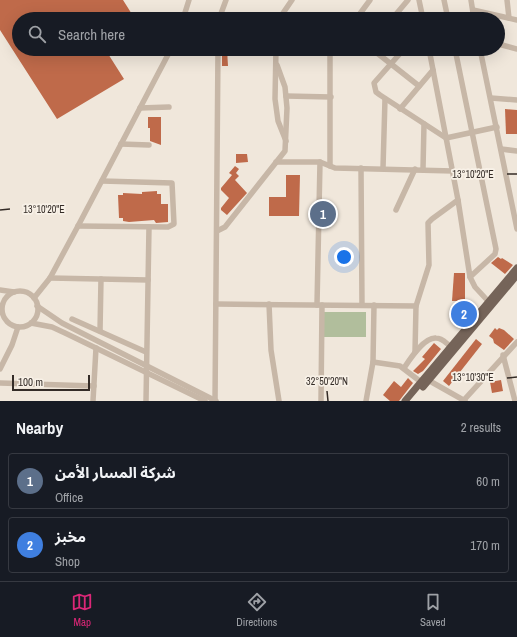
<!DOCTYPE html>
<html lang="en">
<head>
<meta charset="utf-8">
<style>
  :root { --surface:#171b24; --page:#20242c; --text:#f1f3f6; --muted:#9ea1a6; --line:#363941; --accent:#db2777 }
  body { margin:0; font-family:"Archivo Narrow","Noto Sans Arabic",sans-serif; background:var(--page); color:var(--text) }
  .scale { position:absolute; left:12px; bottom:10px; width:78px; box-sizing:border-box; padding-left:4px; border:2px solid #342c27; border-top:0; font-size:11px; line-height:14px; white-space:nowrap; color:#342c27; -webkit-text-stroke:3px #f8f1e7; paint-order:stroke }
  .you { position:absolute; left:344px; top:257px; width:14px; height:14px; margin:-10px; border:3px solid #fff; border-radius:50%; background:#1a73e8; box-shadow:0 0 0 6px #1a73e833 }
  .badge { display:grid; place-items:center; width:26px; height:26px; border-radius:50%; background:var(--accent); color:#fff; font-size:13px; font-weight:700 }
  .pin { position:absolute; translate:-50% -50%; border:2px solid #fff; box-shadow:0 1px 4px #0006 }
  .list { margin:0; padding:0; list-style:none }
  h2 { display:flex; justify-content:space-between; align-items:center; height:52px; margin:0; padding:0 16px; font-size:17px }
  h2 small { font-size:13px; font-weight:400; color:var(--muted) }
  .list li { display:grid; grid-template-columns:26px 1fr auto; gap:12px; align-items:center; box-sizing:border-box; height:56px; margin:0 8px 8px; padding:0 8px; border:1px solid var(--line); border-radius:4px }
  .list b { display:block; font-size:15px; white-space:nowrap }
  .list p { margin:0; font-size:13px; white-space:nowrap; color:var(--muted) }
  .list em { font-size:13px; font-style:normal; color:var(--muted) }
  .icon { flex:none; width:22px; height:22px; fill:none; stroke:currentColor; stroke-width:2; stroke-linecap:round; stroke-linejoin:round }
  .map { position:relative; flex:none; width:517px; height:401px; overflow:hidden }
  .search { position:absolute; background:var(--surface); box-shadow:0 4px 16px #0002; left:12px; right:12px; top:12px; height:44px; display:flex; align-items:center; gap:10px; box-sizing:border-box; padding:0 14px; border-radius:22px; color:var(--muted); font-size:15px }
  .sheet { height:180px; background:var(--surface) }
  nav { display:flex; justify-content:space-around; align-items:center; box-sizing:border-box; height:56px; border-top:1px solid var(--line); background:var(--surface); font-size:11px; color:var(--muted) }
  nav a { display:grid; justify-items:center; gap:2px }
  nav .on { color:var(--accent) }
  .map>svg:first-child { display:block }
  .green { fill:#b1be9c }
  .building { fill:#bf6a4a }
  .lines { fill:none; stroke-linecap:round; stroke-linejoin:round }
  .minor { stroke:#c7b7a7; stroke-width:5.5 }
  .major { stroke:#756459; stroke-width:7 }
  .ticks { fill:none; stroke:#342c27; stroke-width:1.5 }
  .ticks-label { font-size:10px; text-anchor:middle; fill:#342c27; stroke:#f8f1e7; stroke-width:3.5; stroke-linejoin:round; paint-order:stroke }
</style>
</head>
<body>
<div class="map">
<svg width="517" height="401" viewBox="0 0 517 401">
  <rect width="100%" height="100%" fill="#f0e7db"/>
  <polygon class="green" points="324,312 366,312 366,337 323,337"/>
  <g class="building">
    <polygon points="0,0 123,0 135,19 19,19 19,49 105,49 124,79 57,119 0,30"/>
    <polygon points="222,49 227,49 228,66 222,66"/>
    <polygon points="505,109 517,110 517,134 506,134"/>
    <polygon points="148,117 161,117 161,145 150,141 150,128 148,128"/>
    <polygon points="236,154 247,154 248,162 236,163"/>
    <polygon points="235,166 239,169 236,173 239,176 235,180 247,193 227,215 221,210 221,208 229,198 221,190 221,188 232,175 229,173"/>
    <polygon points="286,175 300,175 299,216 269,216 269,197 286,197"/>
    <polygon points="157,191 157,194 161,194 161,204 168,204 168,222 156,223 154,220 129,222 123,221 123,218 119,218 118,195 123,195 123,193 142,194 142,192"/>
    <polygon points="498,257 501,259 502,258 513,265 505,274 491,263"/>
    <polygon points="454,273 465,273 465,301 452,301"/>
    <polygon points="495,328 497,330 499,328 504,330 514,339 504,350 494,343 493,339 489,336"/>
    <polygon points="476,339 482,344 449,386 443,381"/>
    <polygon points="434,343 441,349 423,371 418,374 413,371 425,359 422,357"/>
    <polygon points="408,378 413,383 399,401 390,401 383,395 394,381 401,387"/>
    <polygon points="501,380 503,391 492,393 490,382"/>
  </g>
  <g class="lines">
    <g class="minor">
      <polyline points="419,0 423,19"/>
      <polyline points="444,0 448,19"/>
      <polyline points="471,0 474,19"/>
      <polyline points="507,0 509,18"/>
      <polyline points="473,10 517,20"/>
      <polyline points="183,19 189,0"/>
      <polyline points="219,19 226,0"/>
      <polyline points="279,19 292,0"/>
      <polyline points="356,19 370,0"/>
      <polyline points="392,19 408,0"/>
      <polyline points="498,44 517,49"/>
      <polyline points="276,49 275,99 278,121 286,141"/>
      <polyline points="330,49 330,166"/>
      <polyline points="359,49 362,51 366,49"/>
      <polyline points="372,49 419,86"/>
      <polyline points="404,49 374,83 376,92 380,95 446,138 497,127"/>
      <polyline points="429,49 458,200 470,277 475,287 488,301"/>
      <polyline points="455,49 496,249 495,254 470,277"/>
      <polyline points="480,49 517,229"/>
      <polyline points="286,96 331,97"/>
      <polyline points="491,98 517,100"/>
      <polyline points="140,108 169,107"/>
      <polyline points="400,109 433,70"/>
      <polyline points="121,144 149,145"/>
      <polyline points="501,149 517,151"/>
      <polyline points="276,162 320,162 335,168 453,171"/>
      <polyline points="361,168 362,305"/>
      <polyline points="383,168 385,99"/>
      <polyline points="423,169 424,124"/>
      <polyline points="396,210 415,169"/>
      <polyline points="78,226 168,227 174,224 172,183 102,181"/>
      <polyline points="217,231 225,227 285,151 287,108 285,87 277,65"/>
      <polyline points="50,278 148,280"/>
      <polyline points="0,290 14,292"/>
      <circle cx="20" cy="309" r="18"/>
      <polyline points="34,298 50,278 78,226 171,49"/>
      <polyline points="216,304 416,306"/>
      <polyline points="269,304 271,350 279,401"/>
      <polyline points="317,305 320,162"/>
      <polyline points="37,306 62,323 216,401"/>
      <polyline points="72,319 146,352"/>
      <polyline points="31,323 52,327 65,333 205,401"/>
      <polyline points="100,331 101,279"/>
      <polyline points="415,352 416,306 429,265 428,223 432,219 458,200"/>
      <polyline points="503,355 515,401"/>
      <polyline points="373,362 400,366 421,382"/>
      <path d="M404,368C410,359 424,337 436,338C442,338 446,343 450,346"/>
      <polyline points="0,369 12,345 18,327"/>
      <polyline points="428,380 465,401"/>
      <polyline points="0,383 94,386"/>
      <polyline points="93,401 96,348"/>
      <polyline points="146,401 149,227"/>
      <polyline points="215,401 218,49"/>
      <polyline points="321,401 322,305"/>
      <polyline points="366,401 373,362 374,305"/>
      <polyline points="463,401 517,342"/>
    </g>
    <g class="major">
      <polyline points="423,387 517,275"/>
      <polyline points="405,401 517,268"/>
    </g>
  </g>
  <path class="ticks" d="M507,174H517M0,210L10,209M507,378L517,377M327,391L328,401"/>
  <g class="ticks-label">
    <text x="473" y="178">13°10'20"E</text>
    <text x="44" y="213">13°10'20"E</text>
    <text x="473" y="381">13°10'30"E</text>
    <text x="327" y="385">32°50'20"N</text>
  </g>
</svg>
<div class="scale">100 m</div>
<div class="you"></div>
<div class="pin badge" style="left:323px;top:214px;background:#5c6f8a">1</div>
<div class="pin badge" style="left:464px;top:314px;background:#3f7fe0">2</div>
<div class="search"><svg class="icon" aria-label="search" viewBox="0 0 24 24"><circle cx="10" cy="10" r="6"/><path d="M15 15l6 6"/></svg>Search here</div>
</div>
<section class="sheet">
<h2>Nearby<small>2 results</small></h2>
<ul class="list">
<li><span class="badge" style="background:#5c6f8a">1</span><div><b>شركة المسار الأمن</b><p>Office</p></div><em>60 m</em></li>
<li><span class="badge" style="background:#3f7fe0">2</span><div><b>مخبز</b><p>Shop</p></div><em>170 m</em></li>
</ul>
</section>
<nav>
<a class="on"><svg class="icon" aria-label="map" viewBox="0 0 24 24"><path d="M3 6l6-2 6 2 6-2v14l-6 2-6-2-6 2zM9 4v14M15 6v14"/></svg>Map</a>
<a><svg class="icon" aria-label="directions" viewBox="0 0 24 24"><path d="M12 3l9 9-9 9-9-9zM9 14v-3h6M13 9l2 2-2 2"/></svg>Directions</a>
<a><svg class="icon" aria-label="saved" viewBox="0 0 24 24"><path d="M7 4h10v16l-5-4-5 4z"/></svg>Saved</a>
</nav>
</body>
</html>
